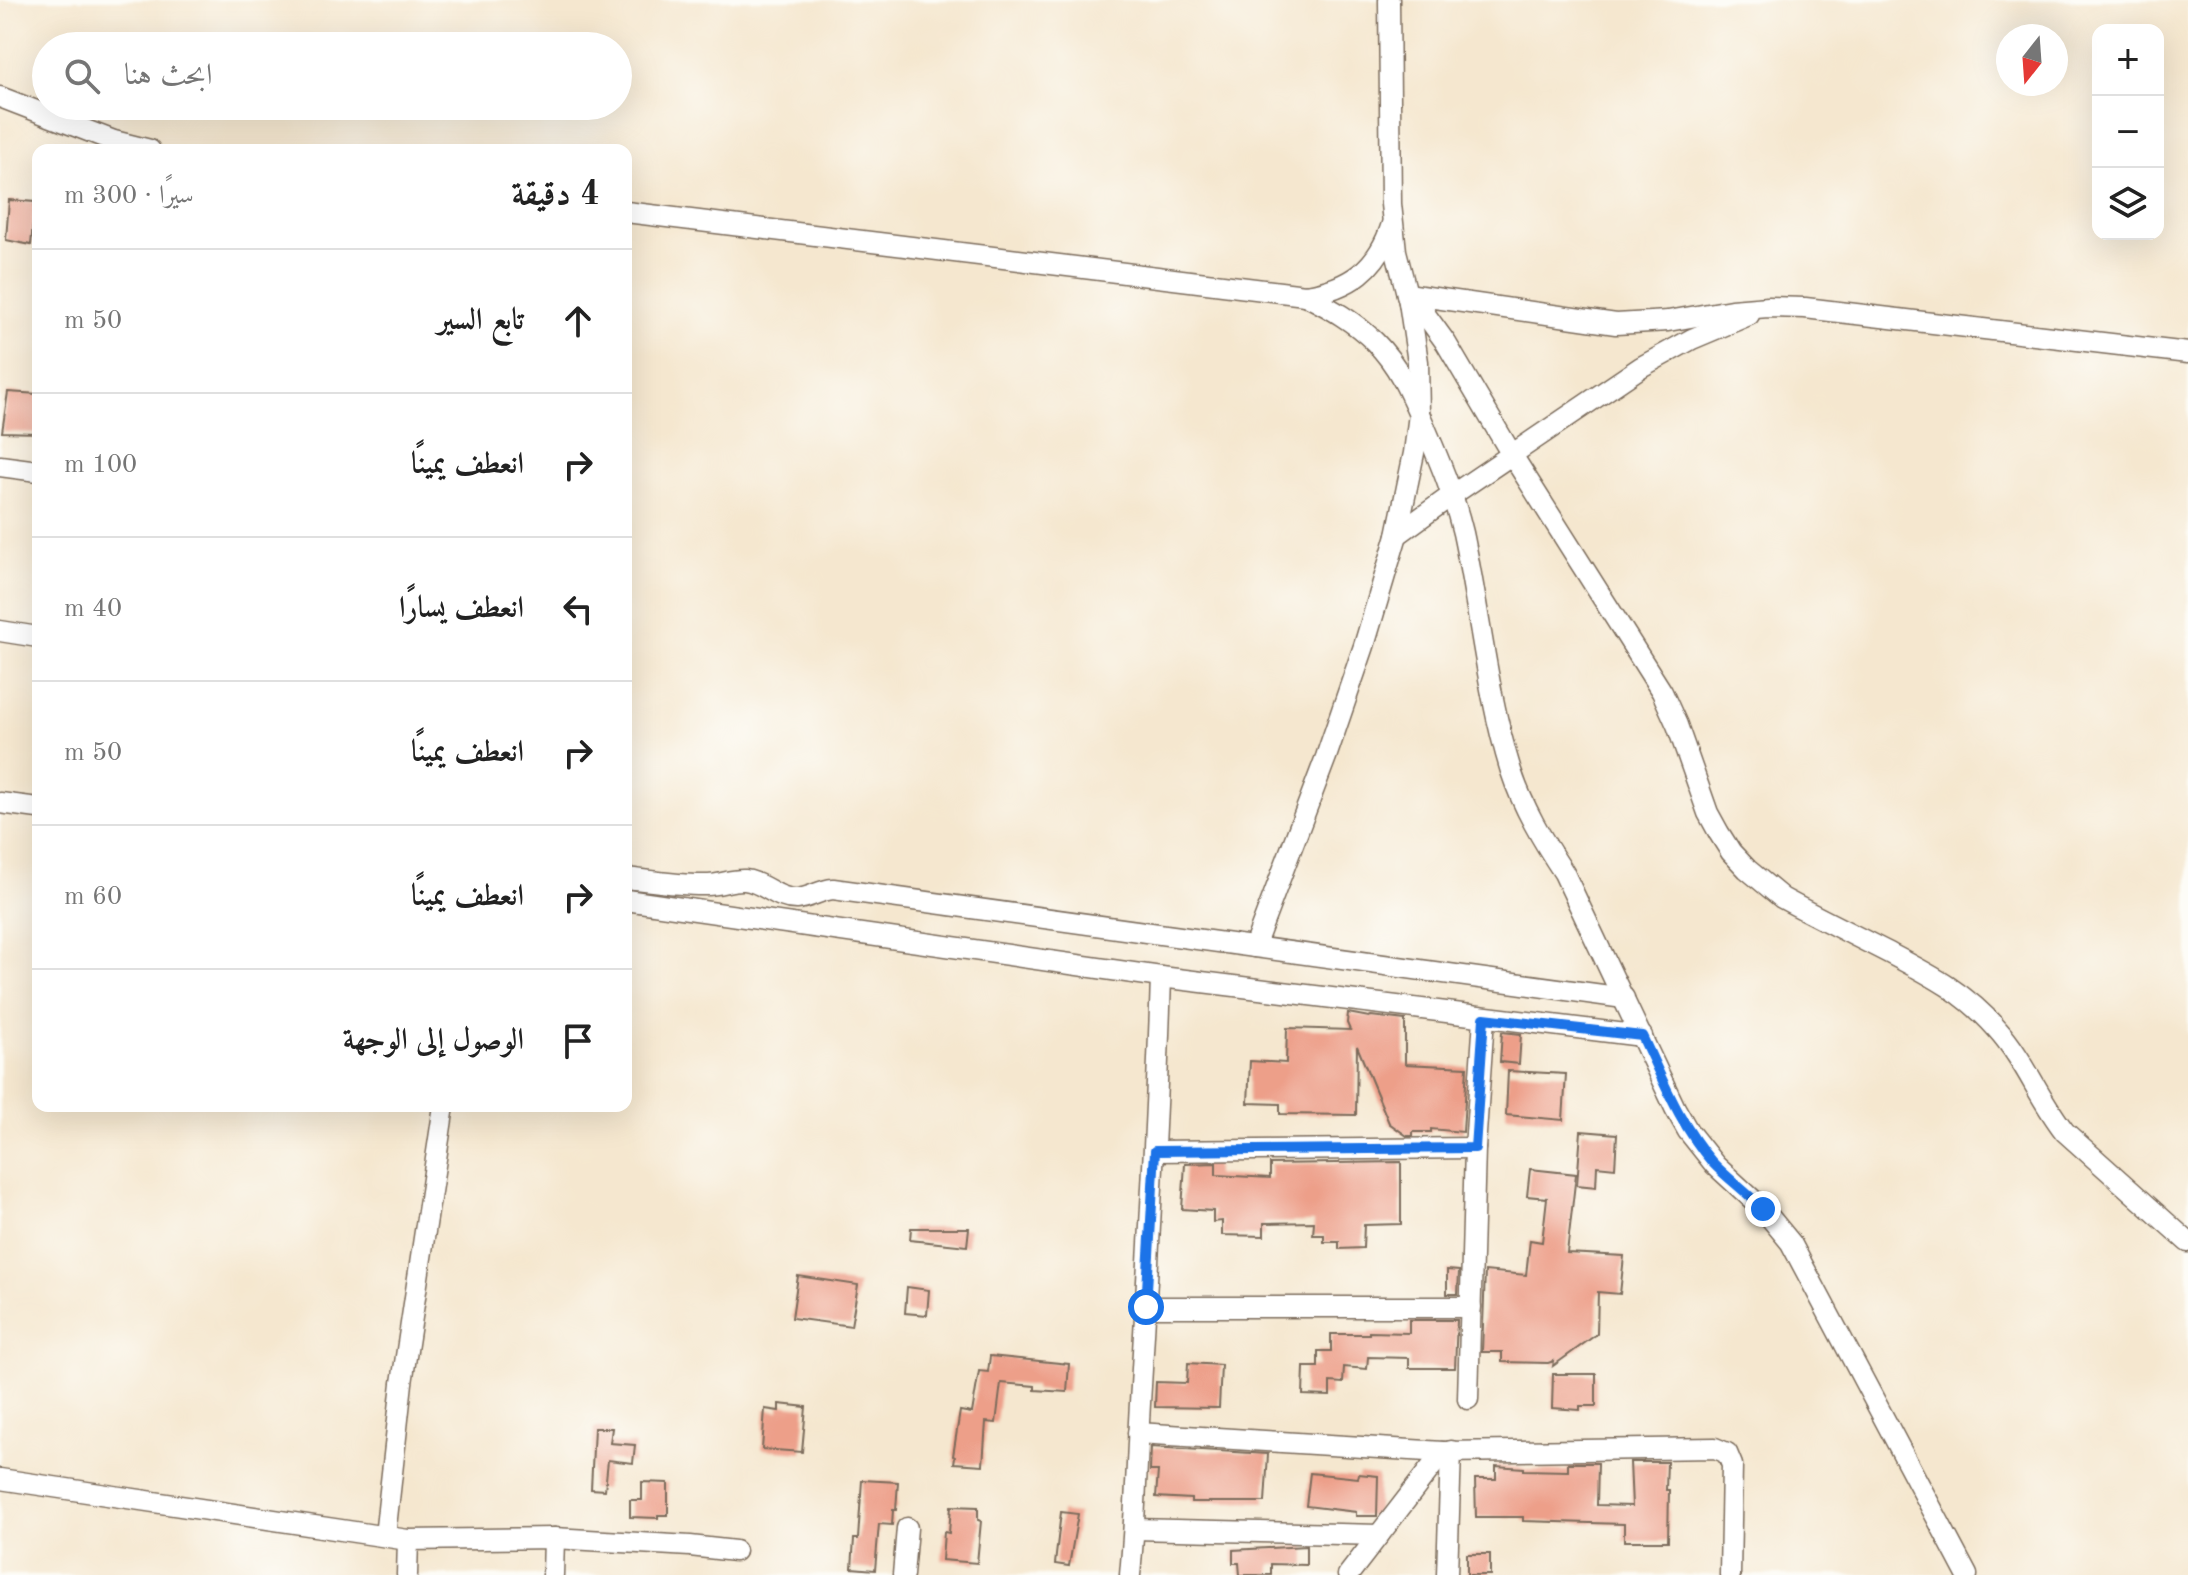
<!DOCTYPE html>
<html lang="ar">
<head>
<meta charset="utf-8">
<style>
  :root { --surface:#fff; --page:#f6f6f6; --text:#222; --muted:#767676; --line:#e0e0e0 }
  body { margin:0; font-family:"Old Standard TT",Amiri,serif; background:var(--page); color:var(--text); direction:rtl }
  .controls { position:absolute; right:24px; top:24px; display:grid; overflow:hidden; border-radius:16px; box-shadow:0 8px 32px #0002 }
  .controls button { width:72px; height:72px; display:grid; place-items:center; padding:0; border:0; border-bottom:2px solid var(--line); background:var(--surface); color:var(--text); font:40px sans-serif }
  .compass { position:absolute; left:1996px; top:24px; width:72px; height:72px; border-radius:50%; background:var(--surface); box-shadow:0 8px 32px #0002; rotate:197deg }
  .stop { position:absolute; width:24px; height:24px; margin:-18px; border:6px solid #1a73e8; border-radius:50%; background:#fff }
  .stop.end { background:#1a73e8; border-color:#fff; box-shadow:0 2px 8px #0008 }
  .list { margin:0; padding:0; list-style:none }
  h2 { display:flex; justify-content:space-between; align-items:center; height:104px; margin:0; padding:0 32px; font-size:34px }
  h2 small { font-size:26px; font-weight:400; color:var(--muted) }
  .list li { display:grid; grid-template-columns:52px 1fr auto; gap:24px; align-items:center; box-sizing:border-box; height:144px; padding:0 32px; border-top:2px solid var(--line) }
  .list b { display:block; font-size:30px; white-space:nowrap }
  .list em { font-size:26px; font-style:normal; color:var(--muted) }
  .icon { flex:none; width:44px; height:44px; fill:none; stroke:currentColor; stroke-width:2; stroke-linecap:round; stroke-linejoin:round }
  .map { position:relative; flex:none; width:2188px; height:1575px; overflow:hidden; direction:ltr }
  .search { position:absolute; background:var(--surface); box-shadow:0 8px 32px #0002; left:32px; top:32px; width:600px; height:88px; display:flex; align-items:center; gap:20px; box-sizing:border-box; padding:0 28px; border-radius:44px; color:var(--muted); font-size:30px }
  .panel { position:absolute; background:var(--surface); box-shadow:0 8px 32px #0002; left:32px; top:144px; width:600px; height:968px; border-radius:16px; direction:rtl }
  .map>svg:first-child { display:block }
  .building { fill:#ed9f89 }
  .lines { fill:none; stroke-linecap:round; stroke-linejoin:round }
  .street-casing { stroke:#7c6c5c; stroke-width:23 }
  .street { stroke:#fff; stroke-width:20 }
  .route { stroke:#1a73e8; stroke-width:10 }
</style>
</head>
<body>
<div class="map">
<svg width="2188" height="1575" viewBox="0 0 2188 1575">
  <rect width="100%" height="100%" fill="#fdfcf7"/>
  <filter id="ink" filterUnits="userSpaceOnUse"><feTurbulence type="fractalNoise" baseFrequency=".0125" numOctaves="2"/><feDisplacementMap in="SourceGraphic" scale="16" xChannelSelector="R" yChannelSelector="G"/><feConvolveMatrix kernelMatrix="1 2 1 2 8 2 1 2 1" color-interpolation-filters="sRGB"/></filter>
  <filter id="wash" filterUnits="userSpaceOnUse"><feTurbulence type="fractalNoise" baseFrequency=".006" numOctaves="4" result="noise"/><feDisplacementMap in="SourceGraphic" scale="32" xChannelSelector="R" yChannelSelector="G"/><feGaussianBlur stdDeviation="1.8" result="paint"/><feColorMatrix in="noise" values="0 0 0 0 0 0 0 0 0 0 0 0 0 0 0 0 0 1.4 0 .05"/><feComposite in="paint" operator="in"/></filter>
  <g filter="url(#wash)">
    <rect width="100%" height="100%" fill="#f5e7cf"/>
    <g id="blocks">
      <g class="building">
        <polygon points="9,200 35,202 31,245 6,240"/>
        <polygon points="8,392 38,394 38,433 2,432"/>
        <polygon points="1348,1013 1369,1017 1371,1016 1405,1020 1405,1064 1467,1067 1463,1132 1431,1129 1431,1132 1413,1132 1413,1136 1407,1136 1389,1123 1357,1046 1356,1115 1280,1114 1280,1104 1248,1103 1250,1061 1286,1063 1287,1028 1350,1030 1347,1023"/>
        <polygon points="1502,1032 1521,1034 1519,1064 1500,1062"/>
        <polygon points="1508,1071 1566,1074 1563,1120 1506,1115"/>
        <polygon points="1581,1131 1617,1134 1615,1168 1597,1166 1596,1187 1577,1185"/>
        <polygon points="1401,1162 1401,1224 1364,1225 1363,1248 1339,1249 1339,1242 1324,1242 1324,1235 1313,1235 1314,1222 1264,1223 1264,1236 1222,1235 1222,1221 1213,1222 1213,1211 1182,1209 1185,1164 1216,1163 1216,1175 1270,1178 1270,1164"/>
        <polygon points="1530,1169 1576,1174 1567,1253 1624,1256 1620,1294 1598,1292 1597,1334 1553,1366 1554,1361 1548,1363 1502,1362 1502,1352 1482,1352 1485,1271 1526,1275 1530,1240 1542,1242 1547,1198 1527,1196"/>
        <polygon points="911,1228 969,1228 967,1246 910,1240"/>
        <polygon points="1447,1270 1459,1271 1458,1294 1447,1294"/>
        <polygon points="798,1276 858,1285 851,1326 792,1318"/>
        <polygon points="907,1287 929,1290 927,1315 905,1313"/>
        <polygon points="1409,1320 1457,1320 1455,1368 1409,1368 1409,1358 1368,1357 1367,1369 1344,1367 1343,1383 1330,1382 1330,1396 1303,1395 1304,1367 1318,1367 1318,1351 1331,1351 1331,1334 1369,1334 1369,1332 1409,1333"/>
        <polygon points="990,1356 1069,1364 1067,1392 1035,1390 1035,1386 1001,1383 996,1423 986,1422 983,1465 954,1463 955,1457 953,1456 960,1411 972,1413 979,1371 988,1372"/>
        <polygon points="1188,1363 1221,1365 1219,1408 1155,1407 1156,1382 1187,1383"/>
        <polygon points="1553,1374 1596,1374 1596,1406 1580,1406 1580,1410 1552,1408"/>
        <polygon points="779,1404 806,1407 802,1452 762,1449 765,1409 779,1411"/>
        <polygon points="594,1428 612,1428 610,1443 635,1445 633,1463 608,1460 605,1490 591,1489"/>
        <polygon points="1151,1447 1268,1454 1265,1502 1191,1502 1191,1499 1156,1497 1158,1471 1150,1471"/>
        <polygon points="1630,1462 1667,1462 1666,1490 1669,1490 1668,1541 1624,1541 1624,1524 1523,1521 1523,1517 1476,1517 1475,1479 1496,1479 1496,1466 1524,1468 1524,1470 1568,1471 1568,1463 1598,1463 1597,1505 1632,1506"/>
        <polygon points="1310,1473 1358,1478 1359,1474 1378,1476 1377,1516 1356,1516 1356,1512 1306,1506"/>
        <polygon points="862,1480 898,1482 896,1510 893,1510 892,1525 879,1524 875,1570 852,1568 854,1539 858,1539"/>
        <polygon points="642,1482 668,1483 668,1515 658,1515 658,1518 630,1517 630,1500 642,1500"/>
        <polygon points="951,1506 978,1507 978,1520 981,1521 977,1563 942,1560 944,1532 949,1533"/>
        <polygon points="1061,1512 1078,1514 1069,1566 1055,1564"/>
        <polygon points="1306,1546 1306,1565 1271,1564 1271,1575 1240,1575 1239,1563 1233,1563 1233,1550"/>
        <rect x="1467" y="1554" width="23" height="21"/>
      </g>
    </g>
  </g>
  <g filter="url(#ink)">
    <use href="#blocks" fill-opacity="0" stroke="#7c6c5c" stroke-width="2"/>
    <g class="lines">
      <g class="street-casing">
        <g id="street">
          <polyline points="0,97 114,141 150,150"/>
          <path d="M626,212L1305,295C1350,289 1378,268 1392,224"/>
          <polyline points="1407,294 1616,324 1668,321 1731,310 1768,307 1805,308 2188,353"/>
          <path d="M1305,295C1330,308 1354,321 1375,342C1399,366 1410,393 1424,425C1439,460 1454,495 1463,533C1480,612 1487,694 1511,771C1523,808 1543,841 1564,873L1675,1108L1688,1131L1715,1165L1763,1209L1791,1243L1967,1575"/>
          <path d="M1409,302L1425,314L1446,343L1512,455L1662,692L1677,725L1708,813L1719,833L1731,852L1747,869L1782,898C1817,917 1852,934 1887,952C1929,974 1965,992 1997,1029C2025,1060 2039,1099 2065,1132L2188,1242"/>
          <polyline points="0,466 38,471"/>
          <polyline points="1397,535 1452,495 1641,367 1692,339 1749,315"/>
          <polyline points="0,631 38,637"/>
          <polyline points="0,803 38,808"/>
          <path d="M626,878C653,881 681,886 708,885C720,885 732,879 745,880C764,882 777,900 797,899C810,898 820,890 833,889L1624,998"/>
          <polyline points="626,900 1161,977 1642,1036"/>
          <polyline points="1254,947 1326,757 1364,646 1397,535 1414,453 1419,414 1418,362 1409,302 1396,251 1391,204 1389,0"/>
          <polyline points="1155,1151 1475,1148"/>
          <polyline points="1146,1307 1471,1307"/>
          <polyline points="1468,1399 1475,1148 1484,1018"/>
          <polyline points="1138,1433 1443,1452 1715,1448 1727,1453 1732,1465 1730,1575"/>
          <polyline points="0,1479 408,1540 554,1538 690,1546 735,1551"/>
          <polyline points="1134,1529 1379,1535"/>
          <polyline points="385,1536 402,1383 444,1106"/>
          <polyline points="407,1575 408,1540"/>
          <polyline points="553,1575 554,1538"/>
          <polyline points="903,1575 907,1528"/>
          <path d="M1130,1575C1136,1512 1137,1449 1141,1386C1149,1249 1157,1113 1161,977"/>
          <polyline points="1348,1575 1443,1452"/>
          <polyline points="1447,1575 1451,1451"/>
        </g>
      </g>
      <use href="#street" class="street"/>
    </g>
  </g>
  <g class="lines" filter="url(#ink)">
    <path class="route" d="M1146,1307L1155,1151L1475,1148L1484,1018L1642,1036C1663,1080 1680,1125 1712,1162C1728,1179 1747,1192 1763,1209"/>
  </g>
</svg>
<div class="controls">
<button>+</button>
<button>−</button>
<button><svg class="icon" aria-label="layers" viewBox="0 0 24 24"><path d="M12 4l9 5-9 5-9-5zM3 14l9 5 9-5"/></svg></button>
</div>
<svg class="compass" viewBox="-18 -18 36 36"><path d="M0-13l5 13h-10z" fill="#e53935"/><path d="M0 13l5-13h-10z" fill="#767676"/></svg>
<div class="stop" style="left:1146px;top:1307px"></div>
<div class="stop end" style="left:1763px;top:1209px"></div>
<div class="search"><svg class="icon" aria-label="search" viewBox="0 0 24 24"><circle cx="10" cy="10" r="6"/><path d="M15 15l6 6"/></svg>ابحث هنا</div>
<section class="panel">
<h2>4 دقيقة<small>سيرًا · 300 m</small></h2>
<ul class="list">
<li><svg class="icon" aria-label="ahead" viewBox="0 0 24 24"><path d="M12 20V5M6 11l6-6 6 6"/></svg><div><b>تابع السير</b></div><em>50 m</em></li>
<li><svg class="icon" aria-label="right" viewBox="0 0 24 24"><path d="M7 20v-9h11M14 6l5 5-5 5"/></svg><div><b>انعطف يمينًا</b></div><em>100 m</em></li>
<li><svg class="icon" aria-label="left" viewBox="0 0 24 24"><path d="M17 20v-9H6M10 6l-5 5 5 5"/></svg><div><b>انعطف يسارًا</b></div><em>40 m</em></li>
<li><svg class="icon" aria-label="right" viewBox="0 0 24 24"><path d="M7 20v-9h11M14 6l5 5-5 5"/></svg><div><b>انعطف يمينًا</b></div><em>50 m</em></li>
<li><svg class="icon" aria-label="right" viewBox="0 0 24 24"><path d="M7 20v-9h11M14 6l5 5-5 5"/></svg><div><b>انعطف يمينًا</b></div><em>60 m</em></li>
<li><svg class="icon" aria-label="arrive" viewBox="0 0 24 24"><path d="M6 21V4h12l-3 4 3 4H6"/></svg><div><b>الوصول إلى الوجهة</b></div></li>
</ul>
</section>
</div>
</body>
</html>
